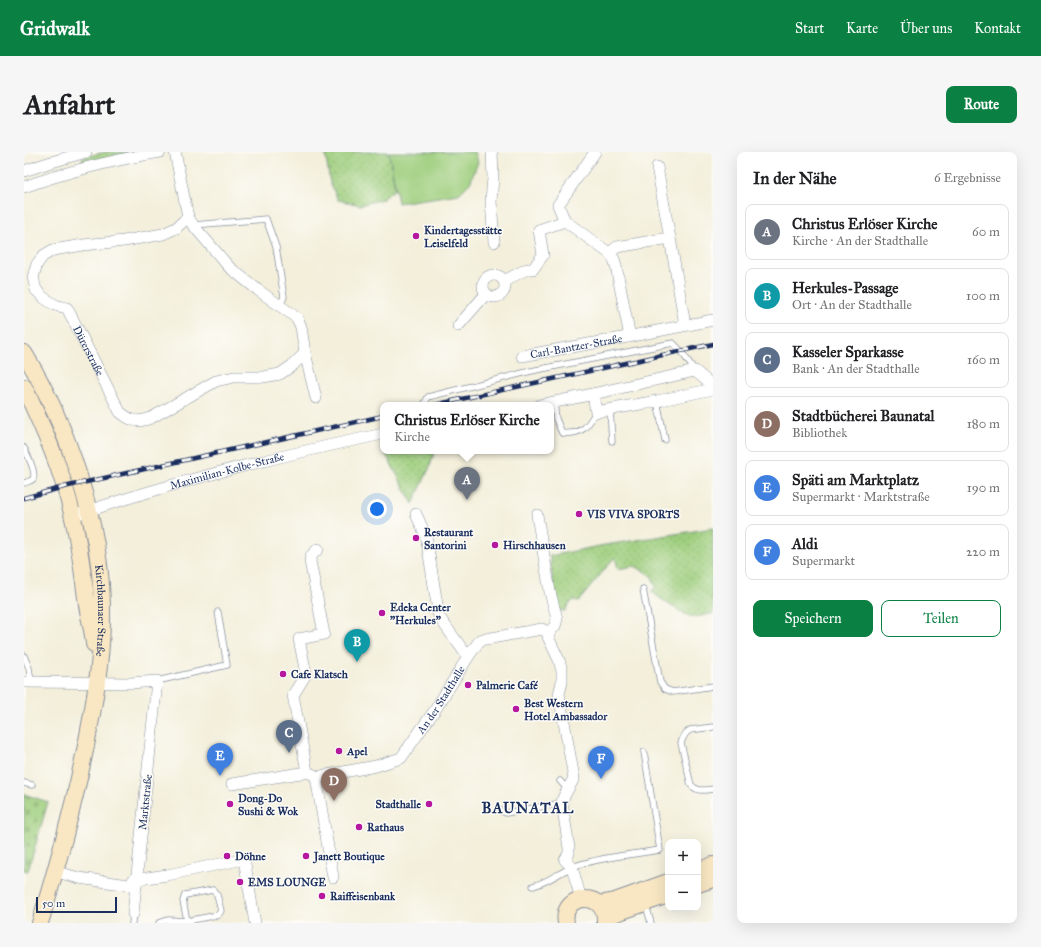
<!DOCTYPE html>
<html lang="de">
<head>
<meta charset="utf-8">
<style>
  :root { --surface:#fff; --page:#f6f6f6; --text:#202124; --muted:#757577; --line:#e0e0e0; --accent:#0b8043 }
  body { margin:0; font-family:"IM FELL Great Primer",serif; background:var(--page); color:var(--text) }
  .controls { position:absolute; right:12px; bottom:12px; display:grid; overflow:hidden; border-radius:8px; box-shadow:0 4px 16px #0002 }
  .controls button { width:36px; height:36px; display:grid; place-items:center; padding:0; border:0; border-bottom:1px solid var(--line); background:var(--surface); color:var(--text); font:20px sans-serif }
  .scale { position:absolute; left:12px; bottom:10px; width:81px; box-sizing:border-box; padding-left:4px; border:2px solid #1b2f5e; border-top:0; font-size:11px; line-height:14px; white-space:nowrap; color:#1b2f5e; -webkit-text-stroke:3px #fdfcf7; paint-order:stroke }
  .you { position:absolute; left:353px; top:357px; width:14px; height:14px; margin:-10px; border:3px solid #fff; border-radius:50%; background:#1a73e8; box-shadow:0 0 0 6px #1a73e833 }
  .badge { display:grid; place-items:center; width:26px; height:26px; border-radius:50%; background:var(--accent); color:#fff; font-size:13px; font-weight:700 }
  .pin { position:absolute; translate:-50% -33px; filter:drop-shadow(0 1px 2px #0008) }
  .pin::after { content:''; position:absolute; top:21px; width:14px; height:12px; background:inherit; clip-path:polygon(0 0,100% 0,50% 100%) }
  .popup { position:absolute; left:356px; top:250px; width:174px; height:52px; box-sizing:border-box; display:grid; place-content:center; border-radius:8px; background:var(--surface); filter:drop-shadow(0 1px 3px #0005); font-size:13px; white-space:nowrap; color:var(--muted) }
  .popup b { font-size:15px; color:var(--text) }
  .popup::after { content:''; position:absolute; left:50%; top:100%; margin-left:-8px; border:8px solid transparent; border-top-color:var(--surface) }
  .list { margin:0; padding:0; list-style:none }
  h2 { display:flex; justify-content:space-between; align-items:center; height:52px; margin:0; padding:0 16px; font-size:17px }
  h2 small { font-size:13px; font-weight:400; color:var(--muted) }
  .list li { display:grid; grid-template-columns:26px 1fr auto; gap:12px; align-items:center; box-sizing:border-box; height:56px; margin:0 8px 8px; padding:0 8px; border:1px solid var(--line); border-radius:8px }
  .list b { display:block; font-size:15px; white-space:nowrap }
  .list p { margin:0; font-size:13px; white-space:nowrap; color:var(--muted) }
  .list em { font-size:13px; font-style:normal; color:var(--muted) }
  .actions { display:flex; gap:8px; padding:12px 16px }
  .actions a { flex:1; padding:9px 0; border:1px solid var(--accent); border-radius:8px; text-align:center; font-size:14px; color:var(--accent) }
  .actions .main { background:var(--accent); color:#fff }
  .map { position:relative; flex:none; width:689px; height:771px; overflow:hidden; border-radius:8px }
  header { display:flex; align-items:center; gap:24px; box-sizing:border-box; height:56px; padding:0 20px; background:var(--accent); color:#fff }
  header strong { font-size:19px }
  nav { display:flex; gap:22px; margin-inline-start:auto; font-size:14px }
  .intro { display:flex; align-items:center; justify-content:space-between; box-sizing:border-box; height:96px; padding:0 24px }
  h1 { margin:0; font-size:28px }
  .button { padding:10px 18px; border-radius:8px; background:var(--accent); color:#fff; font-size:14px; font-weight:700 }
  main { display:flex; gap:24px; padding:0 24px }
  aside { flex:1; background:var(--surface); border-radius:8px; box-shadow:0 4px 16px #0002 }
  .map>svg:first-child { display:block }
  .grass { fill:url(#grass-dots); stroke:#5c7e6e }
  .cemetery { fill:url(#cemetery-stones); stroke:#5c7e6e }
  .pitch { fill:#9ece7d; stroke:#5c7e6e }
  .lines { fill:none; stroke-linecap:round; stroke-linejoin:round }
  .lane-casing { stroke:#878f9c; stroke-width:7 }
  .street-casing { stroke:#878f9c; stroke-width:12 }
  .secondary-casing { stroke:#878f9c; stroke-width:18 }
  .lane { stroke:#fff; stroke-width:5.5 }
  .street { stroke:#fff; stroke-width:11 }
  .secondary { stroke:#f9e7c3; stroke-width:16 }
  .rail-casing { stroke:#1b2f5e; stroke-width:4.5 }
  .rail { stroke:#fdfcf7; stroke-width:3; stroke-dasharray:9; stroke-linecap:butt }
  .poi-dot { fill:#b5179e; stroke:#fdfcf7; stroke-width:1.5 }
  .labels { text-anchor:middle; stroke-width:3; stroke-linejoin:round; paint-order:stroke }
  .poi-label { font-size:11px; font-weight:bold; fill:#1b2f5e; stroke:#fdfcf7; text-anchor:start }
  .street-label { font-size:11px; fill:#1b2f5e; stroke:#fdfcf7 }
  .district-label { font-size:15px; font-weight:bold; letter-spacing:1px; fill:#1b2f5e; stroke:#fdfcf7 }
</style>
</head>
<body>
<header>
<strong>Gridwalk</strong>
<nav><a>Start</a><a>Karte</a><a>Über uns</a><a>Kontakt</a></nav>
</header>
<div class="intro"><h1>Anfahrt</h1><a class="button">Route</a></div>
<main>
<div class="map">
<svg width="689" height="771" viewBox="0 0 689 771">
  <defs>
    <pattern id="grass-dots" width="8" height="8" patternUnits="userSpaceOnUse"><rect width="8" height="8" fill="#9ece7d"/><path d="M2 2h.1M6 6h.1" fill="none" stroke="#88b16e" stroke-width="1.8" stroke-linecap="round"/></pattern>
    <pattern id="cemetery-stones" width="16" height="16" patternUnits="userSpaceOnUse"><rect width="16" height="16" fill="#9ece7d"/><path d="M2 7V4a2 2 0 0 1 4 0v3zM10 15v-3a2 2 0 0 1 4 0v3z" fill="#88b16e"/></pattern>
  </defs>
  <rect width="100%" height="100%" fill="#fdfcf7"/>
  <filter id="ink" filterUnits="userSpaceOnUse"><feTurbulence type="fractalNoise" baseFrequency=".025" numOctaves="2"/><feDisplacementMap in="SourceGraphic" scale="8" xChannelSelector="R" yChannelSelector="G"/><feConvolveMatrix kernelMatrix="1 2 1 2 8 2 1 2 1" color-interpolation-filters="sRGB"/></filter>
  <filter id="wash" filterUnits="userSpaceOnUse"><feTurbulence type="fractalNoise" baseFrequency=".012" numOctaves="4" result="noise"/><feDisplacementMap in="SourceGraphic" scale="16" xChannelSelector="R" yChannelSelector="G"/><feGaussianBlur stdDeviation="0.9" result="paint"/><feColorMatrix in="noise" values="0 0 0 0 0 0 0 0 0 0 0 0 0 0 0 0 0 1.4 0 .05"/><feComposite in="paint" operator="in"/></filter>
  <g filter="url(#wash)">
    <rect width="100%" height="100%" fill="#f3efdb"/>
    <g class="grass">
      <polygon points="81,0 110,0 63,10 58,9 58,6 61,5"/>
      <polygon points="301,0 365,0 371,37 359,47 336,53 314,48 306,31"/>
      <polygon points="360,299 411,299 405,317 389,352"/>
      <path d="M689,376V425C687,429 689,454 689,462C683,462 676,465 670,465C662,465 633,445 627,439L632,436L628,425L620,419L610,414L594,417L591,405L554,450L550,448L545,452L541,459L532,458L526,404L575,394Z"/>
    </g>
    <polygon class="cemetery" points="0,642 24,650 4,719 0,718"/>
    <polygon class="pitch" points="365,0 451,0 454,10 446,31 435,42 374,51"/>
  </g>
  <g filter="url(#ink)">
    <g class="lines">
      <g class="lane-casing">
        <g id="lane">
          <polyline points="169,73 242,67 252,95 260,145 256,153"/>
          <polyline points="633,249 641,288"/>
          <path d="M530,250L532,267L538,281C558,283 563,275 572,260"/>
          <polyline points="400,253 404,245 507,219 649,191 657,199 671,219"/>
          <polyline points="586,258 588,289"/>
          <path d="M0,296C3,302 13,321 9,327C7,329 3,330 0,331"/>
          <polyline points="619,437 636,530 641,537 649,540 689,534"/>
          <polyline points="0,504 5,516 7,530"/>
          <polyline points="133,529 203,513 194,460"/>
          <path d="M689,575L666,578L662,581L659,586L657,591L667,633C674,640 680,638 689,637"/>
          <polyline points="536,629 544,638"/>
          <polyline points="0,631 8,633"/>
          <polyline points="475,658 482,661 538,651"/>
          <path d="M509,734C525,730 538,718 554,713C578,705 611,702 636,698L620,600"/>
          <polyline points="622,753 627,771"/>
          <polyline points="108,771 109,762"/>
          <polyline points="135,771 144,768 163,769 194,763 197,759 193,743 189,738 161,743 159,749 163,769"/>
        </g>
      </g>
      <g class="street-casing">
        <g id="street">
          <polyline points="151,0 164,65 169,73 205,115 234,138 273,166 277,175 281,201 292,246"/>
          <polyline points="468,0 469,26 467,49 470,90"/>
          <polyline points="0,19 24,11 62,0"/>
          <path d="M0,35C44,19 90,8 136,0"/>
          <path id="s1" d="M164,65L152,76L139,82L100,89L59,93L29,98L19,104L13,112L9,125L12,138L20,146L31,153L43,156L96,260C107,269 113,271 127,266L192,229L210,225H239L256,222L269,213L281,201"/>
          <polyline points="541,69 585,101 590,107 592,114 606,185"/>
          <polyline points="646,86 661,173"/>
          <polyline points="585,101 593,95 646,86 633,15"/>
          <circle cx="470" cy="134" r="11"/>
          <polyline points="480,129 503,117 509,117 519,103 515,78 541,69 534,53 571,0"/>
          <polyline points="434,174 462,142"/>
          <path id="s2" d="M498,204L598,186L689,168"/>
          <polyline points="569,242 572,260 633,249 689,237"/>
          <polyline points="516,253 560,244 671,219 689,234"/>
          <path id="s3" d="M58,361C156,328 258,303 359,282"/>
          <polyline points="513,363 526,440 533,467 531,474 527,478 524,485 535,508 538,519 538,530 535,542 550,626 539,646 538,651 545,696 545,701 541,708 548,715 557,747"/>
          <polyline points="444,505 456,488 518,477 525,481"/>
          <polyline points="0,530 107,531 133,529 109,762"/>
          <polyline points="283,620 269,543 282,522 275,487 300,482 286,409 287,404 294,397"/>
          <path id="s4" d="M292,625L352,614L377,606L411,558L444,505L415,465L402,384L392,362"/>
          <polyline points="292,625 309,725"/>
          <polyline points="208,632 283,620 290,623"/>
          <polyline points="40,722 55,726 112,734"/>
          <polyline points="109,728 143,723 220,707 231,771"/>
        </g>
      </g>
      <g class="secondary-casing">
        <g id="secondary">
          <path id="s5" d="M0,201C43,271 77,372 78,455C79,497 73,537 65,578C53,643 35,708 16,771"/>
          <path d="M0,235C20,277 39,320 49,366C56,395 59,424 63,453C65,466 69,479 70,492"/>
          <polyline points="674,719 689,713"/>
          <polyline points="674,732 689,727"/>
          <polyline points="575,752 591,749 644,730"/>
          <polyline points="581,765 644,743"/>
          <path d="M542,771C536,740 584,738 581,771"/>
        </g>
      </g>
      <use href="#lane" class="lane"/>
      <use href="#street" class="street"/>
      <use href="#secondary" class="secondary"/>
      <g class="rail-casing">
        <g id="rail">
          <polyline points="410,253 689,192"/>
          <polyline points="0,346 40,335 359,264"/>
        </g>
      </g>
      <use href="#rail" class="rail"/>
    </g>
  </g>
  <g class="poi-dot">
    <circle cx="392" cy="84" r="4"/>
    <circle cx="555" cy="362" r="4"/>
    <circle cx="392" cy="386" r="4"/>
    <circle cx="471" cy="393" r="4"/>
    <circle cx="358" cy="461" r="4"/>
    <circle cx="259" cy="522" r="4"/>
    <circle cx="444" cy="533" r="4"/>
    <circle cx="492" cy="557" r="4"/>
    <circle cx="315" cy="599" r="4"/>
    <circle cx="206" cy="652" r="4"/>
    <circle cx="405" cy="652" r="4"/>
    <circle cx="335" cy="675" r="4"/>
    <circle cx="203" cy="704" r="4"/>
    <circle cx="282" cy="704" r="4"/>
    <circle cx="216" cy="730" r="4"/>
    <circle cx="298" cy="744" r="4"/>
  </g>
  <g class="labels">
    <g class="poi-label">
      <text x="400" y="82">Kindertagesstätte<tspan x="400" dy="13">Leiselfeld</tspan></text>
      <text x="563" y="366">VIS VIVA SPORTS</text>
      <text x="400" y="384">Restaurant<tspan x="400" dy="13">Santorini</tspan></text>
      <text x="479" y="397">Hirschhausen</text>
      <text x="366" y="459">Edeka Center<tspan x="366" dy="13">"Herkules"</tspan></text>
      <text x="267" y="526">Cafe Klatsch</text>
      <text x="452" y="537">Palmerie Café</text>
      <text x="500" y="555">Best Western<tspan x="500" dy="13">Hotel Ambassador</tspan></text>
      <text x="323" y="603">Apel</text>
      <text x="214" y="650">Dong-Do<tspan x="214" dy="13">Sushi &amp; Wok</tspan></text>
      <text x="397" y="656" text-anchor="end">Stadthalle</text>
      <text x="343" y="679">Rathaus</text>
      <text x="211" y="708">Döhne</text>
      <text x="290" y="708">Janett Boutique</text>
      <text x="224" y="734">EMS LOUNGE</text>
      <text x="306" y="748">Raiffeisenbank</text>
    </g>
    <g class="street-label">
      <text dy="4" stroke="none"><textPath href="#s2" startOffset="55">Carl-Bantzer-Straße</textPath></text>
      <text dy="4" stroke="none"><textPath href="#s1" startOffset="275">Dürerstraße</textPath></text>
      <text dy="4" stroke="none"><textPath href="#s3" startOffset="151">Maximilian-Kolbe-Straße</textPath></text>
      <text dy="4" stroke="none"><textPath href="#s5" startOffset="272">Kirchbaunaer Straße</textPath></text>
      <text dy="4" stroke="none"><textPath href="#s4" startOffset="158">An der Stadthalle</textPath></text>
      <text transform="translate(121 650) rotate(-84)" y="4">Marktstraße</text>
    </g>
    <g class="district-label">
      <text x="504" y="661">BAUNATAL</text>
    </g>
  </g>
</svg>
<div class="controls">
<button>+</button>
<button>−</button>
</div>
<div class="scale">50 m</div>
<div class="you"></div>
<div class="pin badge" style="left:443px;top:348px;background:#6b7280">A</div>
<div class="popup"><b>Christus Erlöser Kirche</b>Kirche</div>
<div class="pin badge" style="left:333px;top:510px;background:#0f9aa8">B</div>
<div class="pin badge" style="left:265px;top:601px;background:#5c6f8a">C</div>
<div class="pin badge" style="left:310px;top:649px;background:#8d6e63">D</div>
<div class="pin badge" style="left:196px;top:624px;background:#3f7fe0">E</div>
<div class="pin badge" style="left:577px;top:627px;background:#3f7fe0">F</div>
</div>
<aside>
<h2>In der Nähe<small>6 Ergebnisse</small></h2>
<ul class="list">
<li><span class="badge" style="background:#6b7280">A</span><div><b>Christus Erlöser Kirche</b><p>Kirche · An der Stadthalle</p></div><em>60 m</em></li>
<li><span class="badge" style="background:#0f9aa8">B</span><div><b>Herkules-Passage</b><p>Ort · An der Stadthalle</p></div><em>100 m</em></li>
<li><span class="badge" style="background:#5c6f8a">C</span><div><b>Kasseler Sparkasse</b><p>Bank · An der Stadthalle</p></div><em>160 m</em></li>
<li><span class="badge" style="background:#8d6e63">D</span><div><b>Stadtbücherei Baunatal</b><p>Bibliothek</p></div><em>180 m</em></li>
<li><span class="badge" style="background:#3f7fe0">E</span><div><b>Späti am Marktplatz</b><p>Supermarkt · Marktstraße</p></div><em>190 m</em></li>
<li><span class="badge" style="background:#3f7fe0">F</span><div><b>Aldi</b><p>Supermarkt</p></div><em>220 m</em></li>
</ul>
<div class="actions"><a class="main">Speichern</a><a>Teilen</a></div>
</aside>
</main>
</body>
</html>
